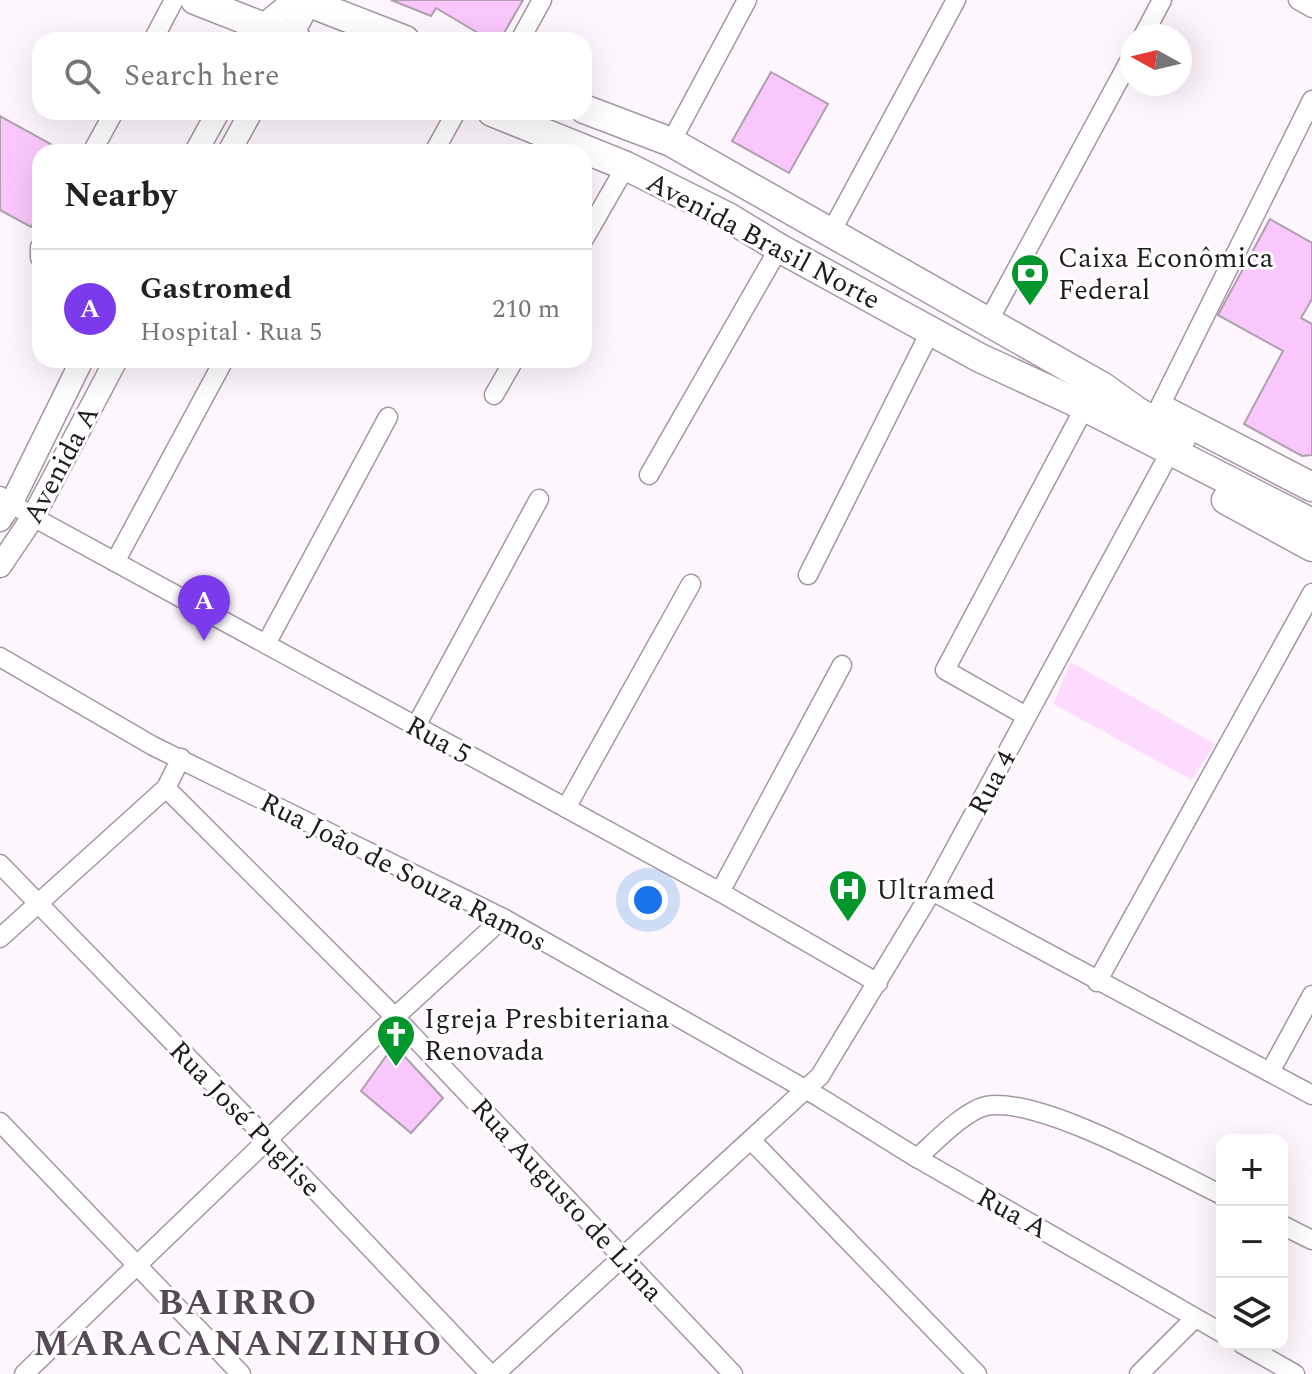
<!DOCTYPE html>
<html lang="en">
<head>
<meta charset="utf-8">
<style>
  :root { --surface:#fff; --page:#f2f2f2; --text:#222; --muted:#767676; --line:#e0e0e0; --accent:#7c3aed }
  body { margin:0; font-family:Spectral,serif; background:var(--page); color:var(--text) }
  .controls { position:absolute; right:24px; bottom:24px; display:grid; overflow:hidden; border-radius:16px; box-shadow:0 8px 32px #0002 }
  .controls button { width:72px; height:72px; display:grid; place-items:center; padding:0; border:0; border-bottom:2px solid var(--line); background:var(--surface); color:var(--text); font:40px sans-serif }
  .compass { position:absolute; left:1120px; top:24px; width:72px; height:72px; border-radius:50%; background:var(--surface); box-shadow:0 8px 32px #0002; rotate:278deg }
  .you { position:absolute; left:648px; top:900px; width:28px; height:28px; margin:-20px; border:6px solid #fff; border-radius:50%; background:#1a73e8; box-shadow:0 0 0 12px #1a73e833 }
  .badge { display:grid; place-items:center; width:52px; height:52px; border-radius:50%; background:var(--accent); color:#fff; font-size:26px; font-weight:700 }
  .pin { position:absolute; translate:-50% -66px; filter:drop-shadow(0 2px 4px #0008) }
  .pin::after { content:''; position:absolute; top:42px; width:28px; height:24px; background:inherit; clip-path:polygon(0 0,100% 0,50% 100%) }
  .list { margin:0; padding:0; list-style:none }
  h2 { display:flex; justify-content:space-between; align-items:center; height:104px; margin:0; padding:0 32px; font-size:34px }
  h2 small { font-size:26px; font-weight:400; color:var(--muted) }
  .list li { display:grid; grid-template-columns:52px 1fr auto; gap:24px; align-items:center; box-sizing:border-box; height:120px; padding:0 32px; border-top:2px solid var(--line) }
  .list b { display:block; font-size:30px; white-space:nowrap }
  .list p { margin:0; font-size:26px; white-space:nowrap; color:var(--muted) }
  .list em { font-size:26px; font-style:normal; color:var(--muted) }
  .icon { flex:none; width:44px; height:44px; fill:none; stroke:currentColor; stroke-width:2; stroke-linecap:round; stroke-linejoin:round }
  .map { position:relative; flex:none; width:1312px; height:1374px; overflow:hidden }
  .search { position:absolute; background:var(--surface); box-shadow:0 8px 32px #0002; left:32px; top:32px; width:560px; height:88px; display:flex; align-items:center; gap:20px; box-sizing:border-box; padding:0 28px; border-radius:24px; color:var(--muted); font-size:30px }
  .panel { position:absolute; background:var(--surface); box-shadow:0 8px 32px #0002; left:32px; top:144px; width:560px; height:224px; border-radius:24px }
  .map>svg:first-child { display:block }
  .park { fill:#fddbfe }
  .building { fill:#fac7fc; stroke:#ad9fad; stroke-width:2 }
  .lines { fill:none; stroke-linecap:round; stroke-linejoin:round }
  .minor-casing { stroke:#a496a4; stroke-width:21 }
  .tertiary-casing { stroke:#a496a4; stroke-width:25 }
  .primary-casing { stroke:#a496a4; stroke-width:31 }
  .minor { stroke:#fff; stroke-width:18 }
  .tertiary { stroke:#fff; stroke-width:22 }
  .primary { stroke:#fff; stroke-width:28 }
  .labels { text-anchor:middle; stroke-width:6; stroke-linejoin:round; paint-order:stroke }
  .street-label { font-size:28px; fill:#211c21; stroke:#fff }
  .poi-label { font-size:28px; fill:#211c21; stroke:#fff; text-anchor:start }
  .district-label { font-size:36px; font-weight:bold; letter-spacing:2px; fill:#574a57; stroke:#fff }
</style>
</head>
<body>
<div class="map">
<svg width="1312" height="1374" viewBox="0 0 1312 1374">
  <rect width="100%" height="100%" fill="#fdf7fd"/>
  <polygon class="park" points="1071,662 1215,744 1192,780 1053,704"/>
  <g class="building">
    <polygon points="391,0 523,0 500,40 490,40 436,8 431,16"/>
    <polygon points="771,72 828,104 789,173 732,141"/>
    <polygon points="0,116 65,152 40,152 40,211 31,227 0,210"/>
    <polygon points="1270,219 1312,243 1312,299 1301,318 1312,324 1312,455 1302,456 1244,424 1283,351 1218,315"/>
    <polygon points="394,1045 443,1098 411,1133 361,1091"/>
  </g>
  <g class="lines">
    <g class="minor-casing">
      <g id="minor">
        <polyline points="1298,0 1312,8"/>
        <polyline points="1143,36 1162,0"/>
        <polyline points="153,40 174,0"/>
        <polyline points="520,40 542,0"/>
        <polyline points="671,142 747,0"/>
        <polyline points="92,152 114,112"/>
        <polyline points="434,152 456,112"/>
        <polyline points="830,234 956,0"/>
        <polyline points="584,239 626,166"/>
        <polyline points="40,247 40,258"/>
        <polyline points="988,322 1132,56"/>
        <polyline points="494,395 514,360"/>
        <polyline points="1159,408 1312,100"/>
        <polyline points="649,475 779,248"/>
        <polyline points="0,496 33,517 720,892 878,983"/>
        <polyline points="115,562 224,360"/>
        <polyline points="808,575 931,330"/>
        <polyline points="266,644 388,417"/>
        <polyline points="0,657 153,746 503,918 819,1097 917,1158 1222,1333"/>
        <polyline points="1026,716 945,670 1079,418"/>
        <polyline points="416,726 539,499"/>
        <polyline points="166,788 395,1017 733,1374"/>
        <polyline points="566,808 691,584"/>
        <polyline points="0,864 267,1139 490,1374"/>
        <polyline points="932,891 1312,1095"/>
        <polyline points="720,892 842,665"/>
        <polyline points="0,938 166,788 181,758"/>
        <polyline points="1097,982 1312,593"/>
        <polyline points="1270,1072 1312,995"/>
        <polyline points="0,1122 241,1374"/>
        <polyline points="751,1140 977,1374"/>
        <path d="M917,1158C934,1143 964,1111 986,1106C1040,1096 1170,1170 1222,1195"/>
        <polyline points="1282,1225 1312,1240"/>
        <polyline points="1242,1344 1295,1374"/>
        <polyline points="24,1374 395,1017 503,918"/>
        <polyline points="495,1374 820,1076 932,891 1163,465"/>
        <polyline points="1139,1374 1195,1318"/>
      </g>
    </g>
    <g class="tertiary-casing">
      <g id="tertiary">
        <polyline points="258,40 270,20 294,0"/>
        <polyline points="289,40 309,3"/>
        <polyline points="196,152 218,112"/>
        <polyline points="229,152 251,112"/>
        <polyline points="0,520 12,502 82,360"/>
        <polyline points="0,566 33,517 116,360"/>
      </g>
    </g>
    <g class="primary-casing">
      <g id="primary">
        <polyline points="195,0 297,40"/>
        <polyline points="302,0 405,40"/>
        <polyline points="584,109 671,142 1103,387 1138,412 1182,437"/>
        <polyline points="492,112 626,166 728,217 779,248 980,358 1071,400 1312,523"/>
        <polyline points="1167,412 1312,487"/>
        <polyline points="1226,500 1312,547"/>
      </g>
    </g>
    <use href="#minor" class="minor"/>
    <use href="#tertiary" class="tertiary"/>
    <use href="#primary" class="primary"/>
  </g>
  <defs>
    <g id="bank-pin" transform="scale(2)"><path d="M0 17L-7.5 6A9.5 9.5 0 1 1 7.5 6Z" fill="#03962d" stroke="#fff"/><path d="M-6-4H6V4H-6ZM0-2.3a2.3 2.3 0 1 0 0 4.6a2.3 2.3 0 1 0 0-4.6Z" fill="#fff"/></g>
    <g id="hospital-pin" transform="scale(2)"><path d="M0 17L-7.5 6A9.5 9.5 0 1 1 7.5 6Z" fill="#03962d" stroke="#fff"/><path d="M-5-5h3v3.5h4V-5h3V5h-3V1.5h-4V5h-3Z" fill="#fff"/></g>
    <g id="church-pin" transform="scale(2)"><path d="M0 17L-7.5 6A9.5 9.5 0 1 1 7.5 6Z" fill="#03962d" stroke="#fff"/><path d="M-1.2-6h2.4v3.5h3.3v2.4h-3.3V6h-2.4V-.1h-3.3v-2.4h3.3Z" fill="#fff"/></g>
  </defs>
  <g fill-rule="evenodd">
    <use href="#bank-pin" x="1030" y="273"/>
    <use href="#hospital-pin" x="848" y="889"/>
    <use href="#church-pin" x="396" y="1034"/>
  </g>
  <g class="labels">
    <g class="street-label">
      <text transform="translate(764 240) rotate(28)" y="10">Avenida Brasil Norte</text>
      <text transform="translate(60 464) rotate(-62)" y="10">Avenida A</text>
      <text transform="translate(439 739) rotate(29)" y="10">Rua 5</text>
      <text transform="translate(991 782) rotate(-62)" y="10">Rua 4</text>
      <text transform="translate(404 871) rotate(27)" y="10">Rua João de Souza Ramos</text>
      <text transform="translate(246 1118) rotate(46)" y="10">Rua José Puglise</text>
      <text transform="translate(568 1199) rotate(47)" y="10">Rua Augusto de Lima</text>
      <text transform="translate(1013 1212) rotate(29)" y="10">Rua A</text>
    </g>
    <g class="poi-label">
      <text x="1058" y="267">Caixa Econômica<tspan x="1058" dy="32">Federal</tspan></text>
      <text x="876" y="899">Ultramed</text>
      <text x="424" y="1028">Igreja Presbiteriana<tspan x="424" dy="32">Renovada</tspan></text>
    </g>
    <g class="district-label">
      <text x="238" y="1314">BAIRRO<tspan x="238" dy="41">MARACANANZINHO</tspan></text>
    </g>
  </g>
</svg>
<div class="controls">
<button>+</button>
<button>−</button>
<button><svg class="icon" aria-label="layers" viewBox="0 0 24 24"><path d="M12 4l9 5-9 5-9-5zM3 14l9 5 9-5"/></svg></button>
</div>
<svg class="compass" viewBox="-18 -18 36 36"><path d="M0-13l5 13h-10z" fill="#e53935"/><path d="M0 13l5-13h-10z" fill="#767676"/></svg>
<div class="you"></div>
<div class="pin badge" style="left:204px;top:641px">A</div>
<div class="search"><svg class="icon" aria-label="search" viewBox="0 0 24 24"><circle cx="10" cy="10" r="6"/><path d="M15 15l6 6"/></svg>Search here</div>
<section class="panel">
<h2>Nearby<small></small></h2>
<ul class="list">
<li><span class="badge">A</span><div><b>Gastromed</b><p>Hospital · Rua 5</p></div><em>210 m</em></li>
</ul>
</section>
</div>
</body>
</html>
